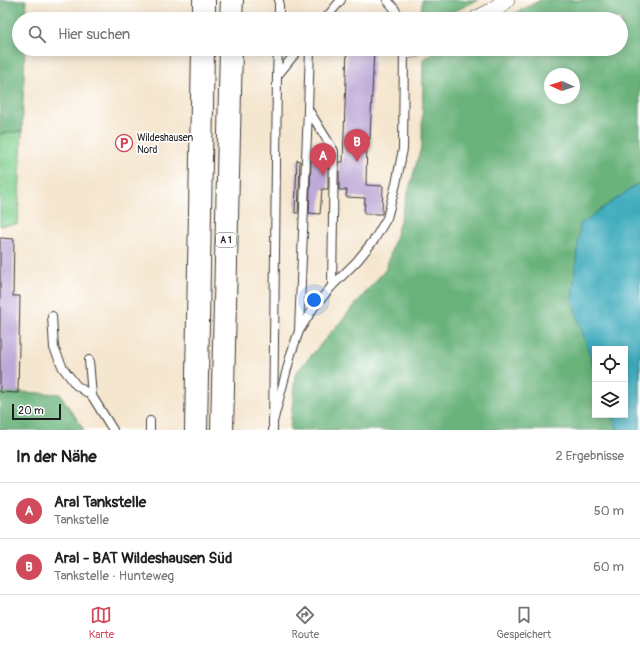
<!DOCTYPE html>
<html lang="de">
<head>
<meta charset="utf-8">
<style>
  :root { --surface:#fff; --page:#f6f6f6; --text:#202124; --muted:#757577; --line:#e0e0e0; --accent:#d1495b }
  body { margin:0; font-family:Pangolin,sans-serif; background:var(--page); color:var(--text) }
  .controls { position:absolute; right:12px; bottom:12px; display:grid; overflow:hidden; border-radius:0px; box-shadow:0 2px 10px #0003 }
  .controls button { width:36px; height:36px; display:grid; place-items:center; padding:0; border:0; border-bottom:1px solid var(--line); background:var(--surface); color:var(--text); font:20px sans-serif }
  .compass { position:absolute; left:544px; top:68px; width:36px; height:36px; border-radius:50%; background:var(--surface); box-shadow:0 2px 10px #0003; rotate:273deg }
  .scale { position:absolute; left:12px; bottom:10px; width:49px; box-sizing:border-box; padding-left:4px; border:2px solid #1c1c1c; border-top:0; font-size:11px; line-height:14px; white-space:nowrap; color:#1c1c1c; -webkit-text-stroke:3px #fff; paint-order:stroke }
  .you { position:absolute; left:314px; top:300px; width:14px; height:14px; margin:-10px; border:3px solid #fff; border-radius:50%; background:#1a73e8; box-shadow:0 0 0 6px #1a73e833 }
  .badge { display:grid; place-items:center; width:26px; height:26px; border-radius:50%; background:var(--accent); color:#fff; font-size:13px; font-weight:700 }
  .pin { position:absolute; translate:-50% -33px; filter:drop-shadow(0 1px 2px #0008) }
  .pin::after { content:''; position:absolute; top:21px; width:14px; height:12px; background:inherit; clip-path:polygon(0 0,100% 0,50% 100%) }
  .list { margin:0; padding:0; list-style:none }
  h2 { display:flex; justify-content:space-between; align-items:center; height:52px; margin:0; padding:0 16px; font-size:17px }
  h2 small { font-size:13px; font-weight:400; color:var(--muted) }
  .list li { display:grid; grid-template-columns:26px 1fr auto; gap:12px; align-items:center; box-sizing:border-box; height:56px; padding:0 16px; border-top:1px solid var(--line) }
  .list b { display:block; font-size:15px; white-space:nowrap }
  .list p { margin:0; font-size:13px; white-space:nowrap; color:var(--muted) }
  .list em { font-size:13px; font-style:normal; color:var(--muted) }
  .icon { flex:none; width:22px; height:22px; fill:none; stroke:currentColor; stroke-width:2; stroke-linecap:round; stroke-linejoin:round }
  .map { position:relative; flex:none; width:640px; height:430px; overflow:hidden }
  .search { position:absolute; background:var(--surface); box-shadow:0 2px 10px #0003; left:12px; right:12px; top:12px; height:44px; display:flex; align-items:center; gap:10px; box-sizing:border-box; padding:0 14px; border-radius:22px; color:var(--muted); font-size:15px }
  .sheet { height:164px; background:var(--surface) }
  nav { display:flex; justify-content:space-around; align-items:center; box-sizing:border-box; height:56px; border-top:1px solid var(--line); background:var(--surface); font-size:11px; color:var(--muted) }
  nav a { display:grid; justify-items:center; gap:2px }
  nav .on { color:var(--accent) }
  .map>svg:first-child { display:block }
  .green { fill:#82d08f; stroke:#4f7656 }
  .forest { fill:#69b27a; stroke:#42674b; fill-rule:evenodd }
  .water { fill:#3eabbc; stroke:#2d646c }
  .building { fill:#bea9d7 }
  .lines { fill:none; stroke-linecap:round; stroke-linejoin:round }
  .service-casing { stroke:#3d3a37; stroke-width:10 }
  .minor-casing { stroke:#3d3a37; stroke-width:18 }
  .motorway-casing { stroke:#3d3a37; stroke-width:24 }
  .service { stroke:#fff; stroke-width:8 }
  .minor { stroke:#fff; stroke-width:17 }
  .motorway { stroke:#fff; stroke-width:22 }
  .labels { text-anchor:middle; stroke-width:3.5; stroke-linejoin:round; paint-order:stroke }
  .shield { fill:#fff; stroke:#606060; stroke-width:1 }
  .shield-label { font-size:9px; font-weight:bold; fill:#1c1c1c }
  .poi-label { font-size:10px; fill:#1c1c1c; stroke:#fff; text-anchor:start }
</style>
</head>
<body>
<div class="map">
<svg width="640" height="430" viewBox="0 0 640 430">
  <rect width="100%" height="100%" fill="#fff"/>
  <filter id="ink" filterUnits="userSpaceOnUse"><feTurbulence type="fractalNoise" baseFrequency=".025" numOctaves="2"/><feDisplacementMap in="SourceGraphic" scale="8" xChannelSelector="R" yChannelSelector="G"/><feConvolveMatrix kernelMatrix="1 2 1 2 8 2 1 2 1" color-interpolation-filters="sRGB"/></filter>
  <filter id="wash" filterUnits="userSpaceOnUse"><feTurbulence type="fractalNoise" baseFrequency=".012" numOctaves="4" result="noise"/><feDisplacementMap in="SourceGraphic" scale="16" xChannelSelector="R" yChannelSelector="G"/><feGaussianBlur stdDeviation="0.9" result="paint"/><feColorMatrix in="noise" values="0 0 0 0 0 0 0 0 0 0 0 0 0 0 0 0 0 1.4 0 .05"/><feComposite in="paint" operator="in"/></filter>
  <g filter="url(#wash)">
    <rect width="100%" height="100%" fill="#f5e6cf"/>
    <polygon class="green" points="22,131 18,224 0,226 0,134"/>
    <g class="forest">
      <polygon points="0,0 26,0 26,19 19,19 19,49 25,49 22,131 0,134"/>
      <polygon points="422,0 478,0 438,19 421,19"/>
      <path d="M539,0H640V430H290L295,374L386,269L422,144L423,59L443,49H621V19H504L539,1ZM550,74H574V98H550ZM595,349H625V415H595Z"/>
      <polygon points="0,391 60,394 84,430 0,430"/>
    </g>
    <polygon class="water" points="640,182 640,430 618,430 611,415 625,415 625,349 595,349 595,372 572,299 580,224"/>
    <g id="blocks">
      <g class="building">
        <polygon points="347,49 374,49 370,139 367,139 366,185 383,186 382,214 364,214 365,198 346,197 347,190 339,190 339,162 343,162"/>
        <polygon points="297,160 300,161 298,213 295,213"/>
        <polygon points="311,161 328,162 328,189 322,189 320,214 309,213"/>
        <polygon points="0,238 14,239 13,296 20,296 18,393 0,392"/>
      </g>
    </g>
  </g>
  <g filter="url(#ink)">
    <use href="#blocks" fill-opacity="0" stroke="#3d3a37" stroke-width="1"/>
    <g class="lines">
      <g class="service-casing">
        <g id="service">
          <polyline points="387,0 394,8 400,19"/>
          <polyline points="279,19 279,0"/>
          <polyline points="325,19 341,0"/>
          <polyline points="310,49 308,109 334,151 332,286"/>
          <polyline points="277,76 278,49"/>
          <polyline points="52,316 54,348 63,368 76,385 92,396 113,430"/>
          <polyline points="299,330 308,110"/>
          <polyline points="89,360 92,396"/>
          <polyline points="273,422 291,354 299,331 314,307 332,286 357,261 374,240 387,218 396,184 403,149 404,49"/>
          <polyline points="150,430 150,421"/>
          <polyline points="273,430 277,76 299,49"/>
        </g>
      </g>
      <g class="minor-casing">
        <g id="minor">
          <polyline points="477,19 493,11 506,0"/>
          <polyline points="404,50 415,49"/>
        </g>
      </g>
      <g class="motorway-casing">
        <g id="motorway">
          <polyline points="204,19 204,0"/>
          <polyline points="231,19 232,0"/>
          <polyline points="196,430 203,49"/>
          <polyline points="222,430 231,49"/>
        </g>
      </g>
      <use href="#service" class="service"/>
      <use href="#minor" class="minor"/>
      <use href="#motorway" class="motorway"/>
    </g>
  </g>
  <defs>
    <g id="parking-ring" transform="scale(0.9)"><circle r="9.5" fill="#fff" stroke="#d1495b" stroke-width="1.5"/><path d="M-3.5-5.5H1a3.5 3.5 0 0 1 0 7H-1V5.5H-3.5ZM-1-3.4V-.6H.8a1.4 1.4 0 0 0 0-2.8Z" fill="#d1495b"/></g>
  </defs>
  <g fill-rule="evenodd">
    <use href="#parking-ring" x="124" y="143"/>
  </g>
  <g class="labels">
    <rect class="shield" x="216" y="233" width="20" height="14" rx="3"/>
    <g class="shield-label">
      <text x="226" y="243">A 1</text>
    </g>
    <g class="poi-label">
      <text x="137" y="141">Wildeshausen<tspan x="137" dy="12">Nord</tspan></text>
    </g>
  </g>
</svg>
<div class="controls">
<button><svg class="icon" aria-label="locate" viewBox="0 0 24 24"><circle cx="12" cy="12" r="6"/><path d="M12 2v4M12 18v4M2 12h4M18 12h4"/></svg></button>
<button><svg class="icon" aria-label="layers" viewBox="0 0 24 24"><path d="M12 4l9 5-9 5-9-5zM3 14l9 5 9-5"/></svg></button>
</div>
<svg class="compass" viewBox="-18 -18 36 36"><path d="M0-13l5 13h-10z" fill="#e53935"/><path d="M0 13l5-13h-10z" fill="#757577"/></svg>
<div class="scale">20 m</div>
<div class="you"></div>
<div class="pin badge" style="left:323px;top:176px">A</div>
<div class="pin badge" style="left:357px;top:162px">B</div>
<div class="search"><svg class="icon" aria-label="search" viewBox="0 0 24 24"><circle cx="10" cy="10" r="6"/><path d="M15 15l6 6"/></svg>Hier suchen</div>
</div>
<section class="sheet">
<h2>In der Nähe<small>2 Ergebnisse</small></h2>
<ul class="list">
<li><span class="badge">A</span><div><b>Aral Tankstelle</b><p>Tankstelle</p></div><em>50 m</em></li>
<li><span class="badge">B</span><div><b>Aral - BAT Wildeshausen Süd</b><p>Tankstelle · Hunteweg</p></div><em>60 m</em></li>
</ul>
</section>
<nav>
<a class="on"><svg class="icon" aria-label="map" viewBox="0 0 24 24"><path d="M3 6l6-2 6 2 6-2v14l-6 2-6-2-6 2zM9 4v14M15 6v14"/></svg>Karte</a>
<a><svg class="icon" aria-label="directions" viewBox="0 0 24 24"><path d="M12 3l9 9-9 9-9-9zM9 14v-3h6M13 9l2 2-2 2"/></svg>Route</a>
<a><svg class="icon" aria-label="saved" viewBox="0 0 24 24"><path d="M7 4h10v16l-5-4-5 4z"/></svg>Gespeichert</a>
</nav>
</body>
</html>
